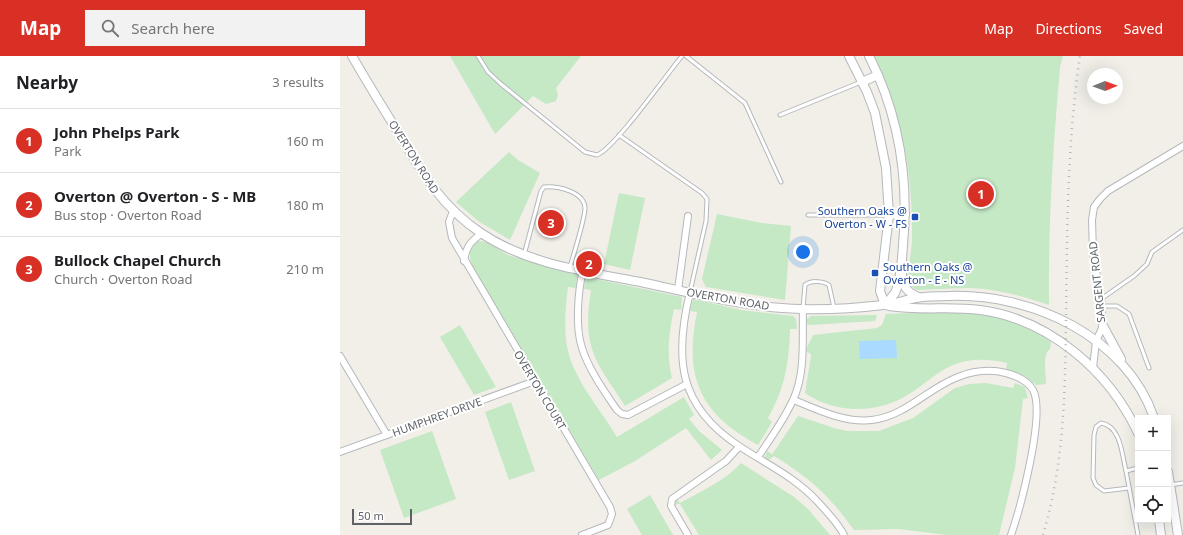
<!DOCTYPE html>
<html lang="en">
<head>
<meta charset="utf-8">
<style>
  :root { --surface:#fff; --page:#f2f2f2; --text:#202124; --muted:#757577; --line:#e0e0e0; --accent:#d93025 }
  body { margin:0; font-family:"Noto Sans",sans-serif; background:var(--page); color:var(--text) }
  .controls { position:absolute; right:12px; bottom:12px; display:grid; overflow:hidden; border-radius:0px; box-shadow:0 4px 16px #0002 }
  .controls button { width:36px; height:36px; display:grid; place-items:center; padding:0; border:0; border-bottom:1px solid var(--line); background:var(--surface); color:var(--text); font:20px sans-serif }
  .compass { position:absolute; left:747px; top:12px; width:36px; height:36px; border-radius:50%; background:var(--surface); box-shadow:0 4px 16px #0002; rotate:89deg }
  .scale { position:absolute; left:12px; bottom:10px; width:60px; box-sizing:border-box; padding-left:4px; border:2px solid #5f6368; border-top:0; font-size:11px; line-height:14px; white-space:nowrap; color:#5f6368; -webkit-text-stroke:3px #fff; paint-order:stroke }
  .you { position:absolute; left:463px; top:196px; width:14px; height:14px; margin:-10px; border:3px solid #fff; border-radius:50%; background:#1a73e8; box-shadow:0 0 0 6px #1a73e833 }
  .badge { display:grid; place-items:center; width:26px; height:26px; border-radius:50%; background:var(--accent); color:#fff; font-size:13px; font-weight:700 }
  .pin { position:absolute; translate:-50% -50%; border:2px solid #fff; box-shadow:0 1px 4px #0006 }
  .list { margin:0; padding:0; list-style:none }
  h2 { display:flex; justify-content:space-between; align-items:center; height:52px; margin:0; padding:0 16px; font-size:17px }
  h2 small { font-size:13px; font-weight:400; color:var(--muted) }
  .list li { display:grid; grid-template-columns:26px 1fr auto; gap:12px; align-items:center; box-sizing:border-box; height:64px; padding:0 16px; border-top:1px solid var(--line) }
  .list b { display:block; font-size:15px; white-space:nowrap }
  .list p { margin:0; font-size:13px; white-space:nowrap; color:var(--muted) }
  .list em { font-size:13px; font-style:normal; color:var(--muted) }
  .icon { flex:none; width:22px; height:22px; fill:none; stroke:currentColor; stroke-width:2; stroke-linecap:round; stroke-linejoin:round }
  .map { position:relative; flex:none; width:843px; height:479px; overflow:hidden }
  header { display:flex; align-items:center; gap:24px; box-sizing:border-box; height:56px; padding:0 20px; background:var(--accent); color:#fff }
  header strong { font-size:19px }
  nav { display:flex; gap:22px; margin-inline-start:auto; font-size:14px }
  .search { width:280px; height:36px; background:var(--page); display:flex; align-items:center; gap:10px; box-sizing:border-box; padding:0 14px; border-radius:0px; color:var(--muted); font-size:15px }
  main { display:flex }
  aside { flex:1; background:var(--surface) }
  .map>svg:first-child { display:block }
  .green { fill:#c5e8c5 }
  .water { fill:#aadaff }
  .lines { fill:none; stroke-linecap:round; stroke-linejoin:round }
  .service-casing { stroke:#b5b8bc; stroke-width:5 }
  .minor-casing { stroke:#b5b8bc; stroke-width:8 }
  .tertiary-casing { stroke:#b5b8bc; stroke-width:10 }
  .service { stroke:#fff; stroke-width:3 }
  .minor { stroke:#fff; stroke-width:6 }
  .tertiary { stroke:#fff; stroke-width:8 }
  .rail { stroke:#b6b7b8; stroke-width:2.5; stroke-dasharray:1 5; stroke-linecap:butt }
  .transit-dot { fill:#1a4fb4; stroke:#fff; stroke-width:1.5 }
  .labels { text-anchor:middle; stroke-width:4; stroke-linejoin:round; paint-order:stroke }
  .street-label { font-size:11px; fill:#5f6368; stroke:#fff }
  .transit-label { font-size:11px; fill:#164399; stroke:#fff; text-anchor:end }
</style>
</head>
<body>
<header>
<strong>Map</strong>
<div class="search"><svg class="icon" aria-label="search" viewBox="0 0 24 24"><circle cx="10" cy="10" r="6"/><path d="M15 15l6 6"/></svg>Search here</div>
<nav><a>Map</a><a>Directions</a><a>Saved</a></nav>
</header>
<main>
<aside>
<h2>Nearby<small>3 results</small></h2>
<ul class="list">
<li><span class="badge">1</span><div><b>John Phelps Park</b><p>Park</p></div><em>160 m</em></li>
<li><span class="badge">2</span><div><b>Overton @ Overton - S - MB</b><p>Bus stop · Overton Road</p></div><em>180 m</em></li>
<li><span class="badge">3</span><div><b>Bullock Chapel Church</b><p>Church · Overton Road</p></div><em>210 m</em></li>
</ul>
</aside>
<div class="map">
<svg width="843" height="479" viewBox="0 0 843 479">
  <rect width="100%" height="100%" fill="#f1efe8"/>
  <g class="green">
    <polygon points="110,0 241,0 216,32 218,39 216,45 206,48 193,40 155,78"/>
    <path d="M534,0H723L720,11C713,91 708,170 709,249C683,240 657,233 630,232C613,232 595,233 577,234L571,230L567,225C568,212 571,199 572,186C573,117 563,62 534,0Z"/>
    <polygon points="169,96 178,104 200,117 170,184 138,165 116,146"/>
    <polygon points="279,137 305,142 290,214 264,208"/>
    <polygon points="377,158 422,167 451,170 445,244 366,231 362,223"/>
    <path d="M138,185C150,185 158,194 168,199C190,207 217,208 237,218L236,232L228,231C225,256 222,286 233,310C243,334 263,358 277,381L344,341L354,359L349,363L359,375L382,394L371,404L346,372L295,405L259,424L133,211C128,201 129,192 138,185Z"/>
    <path d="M246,221L342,241L341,254L334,253C329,276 326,298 332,322L285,350C274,332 258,313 252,293C246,274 248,254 251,234L244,233Z"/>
    <path d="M353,243L401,254L453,260L456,263L457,273H450C449,307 445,332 428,362L432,366L418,389C359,357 344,321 357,256L350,255Z"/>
    <path d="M621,255C653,260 687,263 711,286L710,293C702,298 706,318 706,328L696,329L685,320L666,314L667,307C648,303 631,302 613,309C596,316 584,329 569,338C539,358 495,358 465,337L471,300L470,297L465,296L473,279L537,272L542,269L546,258Z"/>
    <polygon points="536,259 537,260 535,265 470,269 467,268 466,264 471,260"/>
    <polygon points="120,269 156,331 134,339 100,281"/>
    <path d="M646,327L673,332L675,327L685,331L688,342L683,343L675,412L659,479H607L558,473L514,474C488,438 471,423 434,400L429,404L425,401L427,395L432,398L433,397L458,360L494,372L507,375H539L573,362L615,332L629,328Z"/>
    <polygon points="171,346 195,415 169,424 145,356"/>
    <polygon points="92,375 116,443 64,462 40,394"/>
    <path d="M401,407L454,441L468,453L490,479H359L340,448L333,449L336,442L340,447C360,436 386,424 401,407Z"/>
    <polygon points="310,439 333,479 302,479 287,453"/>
  </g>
  <polygon class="water" points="556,284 557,302 520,303 519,285"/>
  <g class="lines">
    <g class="service-casing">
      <g id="service">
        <path d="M138,0L148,16L161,28L245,96L257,99C274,93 327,18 342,0"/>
        <polyline points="346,0 405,47 441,126"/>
        <polyline points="440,59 521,26"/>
        <polyline points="279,79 362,137 367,143 366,165 350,236"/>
        <polyline points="468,159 547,159"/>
        <path d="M184,199L201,135L204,131C217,130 245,135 245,153C244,166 234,197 230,211"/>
        <polyline points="761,243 794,220 807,208 812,196 843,174"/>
        <polyline points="761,250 777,250 789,258 809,312"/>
        <path d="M463,252L465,229C471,224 483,225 489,229L494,252"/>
        <path d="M786,415C782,399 781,370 761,367L756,371L754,379L753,422L756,429L764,435L789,432"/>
        <polyline points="830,429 843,427"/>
        <polyline points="798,479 786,415 798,412"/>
      </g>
    </g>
    <g class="minor-casing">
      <g id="minor">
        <polyline points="113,155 109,166 112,182 270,451 272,458 268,469 242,479"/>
        <path d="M124,205C126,191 130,186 141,178"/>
        <path d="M243,214C238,235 235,271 242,292C249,314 264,335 277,354L282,358L288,359L347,328"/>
        <polyline points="338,234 348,160"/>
        <path d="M350,236C334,302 338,350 399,390C426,408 455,421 478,446C487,456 498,467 504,479"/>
        <polyline points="0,300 47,379"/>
        <polyline points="753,312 756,285 763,270 761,243 753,197 752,164 754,151 760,143 768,135 843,90"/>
        <path d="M454,344C478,354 505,367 532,364C566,360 588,332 618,321C633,315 650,313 666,317C677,320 687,324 693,334C706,357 680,453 671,479"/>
        <polyline points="0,396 195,325"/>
        <path d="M418,401C430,383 444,364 453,344C466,317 462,282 463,253"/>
        <polyline points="348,479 331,450 332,443 386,405 399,391"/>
      </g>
    </g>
    <g class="tertiary-casing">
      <g id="tertiary">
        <path d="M12,0C27,26 43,52 59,78C82,117 102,151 141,177C188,209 250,216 305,227C356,238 409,252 461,253C488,254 517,252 543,249C554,248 565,244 576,242C587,240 599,240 609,240C691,237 786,280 814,362"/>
        <polyline points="509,0 527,36 535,57 546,112 549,159 540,235 545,249"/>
        <path d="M529,0C559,59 569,124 563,189C562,204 561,224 555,237C552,241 548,245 545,249"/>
        <polyline points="522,26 538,19"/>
        <polyline points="549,159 565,158"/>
        <path d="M562,218C562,230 567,236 578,241"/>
        <path d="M549,250C580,255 610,250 640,254C709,263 769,315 798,377"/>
        <polyline points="763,270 781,303"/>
        <polyline points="828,416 838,479"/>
        <polyline points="819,464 821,479"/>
      </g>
    </g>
    <use href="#service" class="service"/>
    <use href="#minor" class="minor"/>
    <use href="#tertiary" class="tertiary"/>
    <path class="rail" d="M703,479C724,408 725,340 726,266C727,177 727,88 740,0"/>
  </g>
  <g class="transit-dot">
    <rect x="571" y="157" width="8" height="8" rx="2"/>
    <rect x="531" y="213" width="8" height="8" rx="2"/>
  </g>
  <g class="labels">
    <g class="street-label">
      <text transform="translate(74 101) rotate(58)" y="4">OVERTON ROAD</text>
      <text transform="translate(757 226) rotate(-96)" y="4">SARGENT ROAD</text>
      <text transform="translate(388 243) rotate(10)" y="4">OVERTON ROAD</text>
      <text transform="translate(200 334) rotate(59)" y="4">OVERTON COURT</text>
      <text transform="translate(97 361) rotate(-20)" y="4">HUMPHREY DRIVE</text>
    </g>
    <g class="transit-label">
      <text x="567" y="159">Southern Oaks @<tspan x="567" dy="13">Overton - W - FS</tspan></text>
      <text x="543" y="215" text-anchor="start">Southern Oaks @<tspan x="543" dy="13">Overton - E - NS</tspan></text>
    </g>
  </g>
</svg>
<div class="controls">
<button>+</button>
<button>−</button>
<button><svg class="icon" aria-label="locate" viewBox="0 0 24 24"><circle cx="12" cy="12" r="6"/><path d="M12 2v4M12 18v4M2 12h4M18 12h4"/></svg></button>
</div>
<svg class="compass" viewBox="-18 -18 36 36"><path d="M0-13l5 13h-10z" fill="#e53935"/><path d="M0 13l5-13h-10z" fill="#757577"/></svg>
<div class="scale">50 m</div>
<div class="you"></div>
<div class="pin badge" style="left:641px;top:138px">1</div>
<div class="pin badge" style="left:249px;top:208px">2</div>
<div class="pin badge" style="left:211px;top:167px">3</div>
</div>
</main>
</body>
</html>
